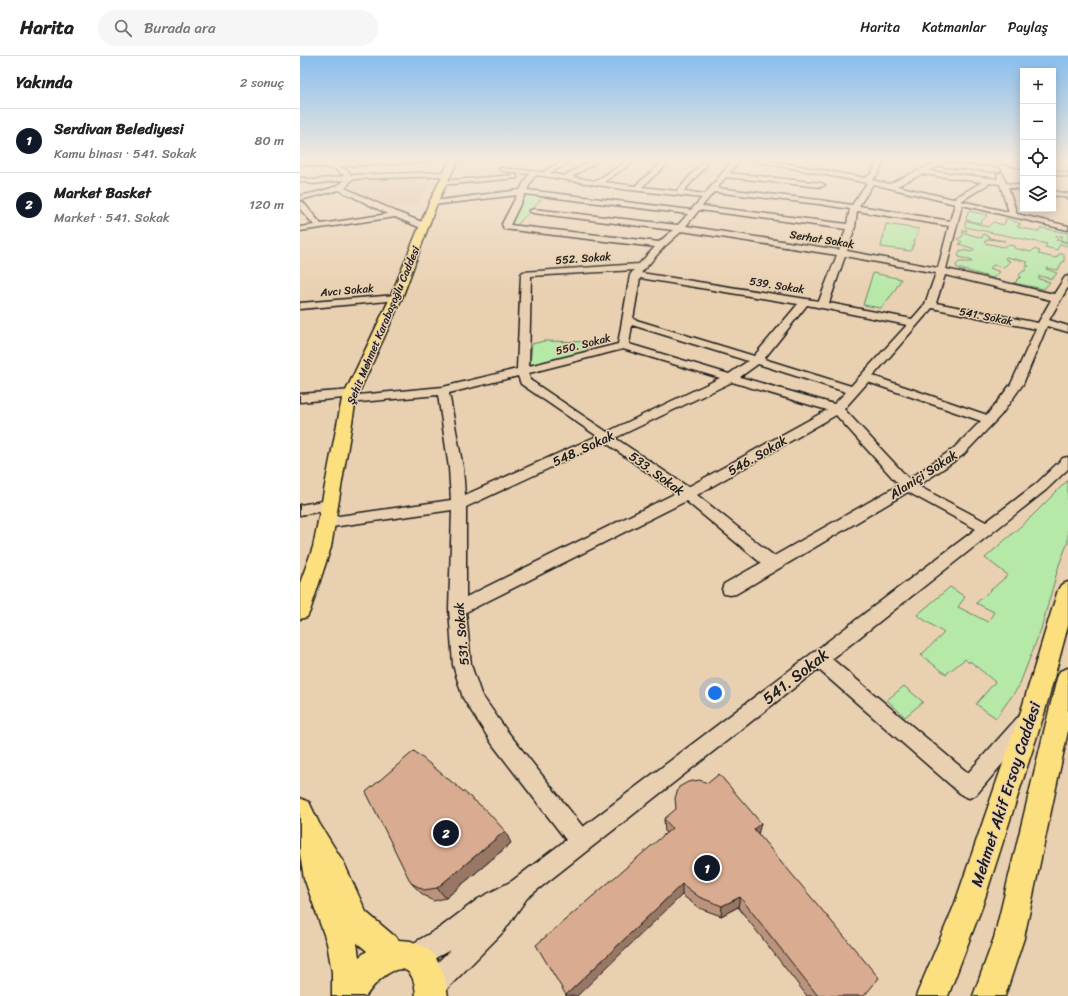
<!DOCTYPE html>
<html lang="tr">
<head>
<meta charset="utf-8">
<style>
  :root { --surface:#fff; --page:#f6f6f6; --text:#202124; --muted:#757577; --line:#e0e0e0; --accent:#111827 }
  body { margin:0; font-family:Sriracha,sans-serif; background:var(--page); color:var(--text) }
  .controls { position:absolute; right:12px; top:12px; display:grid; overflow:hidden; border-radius:0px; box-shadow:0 2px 10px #0003 }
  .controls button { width:36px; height:36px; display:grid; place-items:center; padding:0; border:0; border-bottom:1px solid var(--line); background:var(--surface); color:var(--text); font:20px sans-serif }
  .you { position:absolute; left:415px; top:637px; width:14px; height:14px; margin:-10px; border:3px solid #fff; border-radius:50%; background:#1a73e8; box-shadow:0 0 0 6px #1a73e833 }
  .badge { display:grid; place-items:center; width:26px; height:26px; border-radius:50%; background:var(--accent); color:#fff; font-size:13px; font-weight:700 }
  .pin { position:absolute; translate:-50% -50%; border:2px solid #fff; box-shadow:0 1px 4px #0006 }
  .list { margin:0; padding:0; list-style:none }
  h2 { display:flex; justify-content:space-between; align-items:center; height:52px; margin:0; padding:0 16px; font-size:17px }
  h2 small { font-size:13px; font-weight:400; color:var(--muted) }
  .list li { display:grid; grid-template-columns:26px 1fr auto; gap:12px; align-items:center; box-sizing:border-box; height:64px; padding:0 16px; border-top:1px solid var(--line) }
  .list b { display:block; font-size:15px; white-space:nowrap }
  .list p { margin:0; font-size:13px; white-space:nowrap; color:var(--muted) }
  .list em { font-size:13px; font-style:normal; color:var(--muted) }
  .icon { flex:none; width:22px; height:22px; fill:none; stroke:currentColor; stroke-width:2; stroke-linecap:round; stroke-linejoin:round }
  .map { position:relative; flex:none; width:768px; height:940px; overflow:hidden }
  header { display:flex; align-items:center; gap:24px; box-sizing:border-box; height:56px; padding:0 20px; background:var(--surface); border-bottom:1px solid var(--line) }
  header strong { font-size:19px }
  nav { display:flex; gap:22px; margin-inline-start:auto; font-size:14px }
  .search { width:280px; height:36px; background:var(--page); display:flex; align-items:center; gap:10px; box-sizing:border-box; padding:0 14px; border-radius:22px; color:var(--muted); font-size:15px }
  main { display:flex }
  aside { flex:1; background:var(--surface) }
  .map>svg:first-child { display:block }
  .built { fill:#e0c2a4 }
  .green { fill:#b6e8a8; stroke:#698262 }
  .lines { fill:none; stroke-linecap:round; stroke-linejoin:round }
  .minor-casing { stroke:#1c1c1c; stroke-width:3 }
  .major-casing { stroke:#1c1c1c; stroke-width:3 }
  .minor { fill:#e9d0b1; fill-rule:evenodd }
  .major { fill:#fce080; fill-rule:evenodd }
  .wall { fill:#bb937c; stroke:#1c1c1c }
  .shaded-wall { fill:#987865; stroke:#1c1c1c }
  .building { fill:#d9ab90; stroke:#1c1c1c }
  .labels { text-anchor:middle; stroke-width:3; stroke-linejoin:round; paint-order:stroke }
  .far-street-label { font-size:11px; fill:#1c1c1c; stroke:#e9d0b1 }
  .street-label { font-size:13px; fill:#1c1c1c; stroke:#e9d0b1 }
  .near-street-label { font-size:16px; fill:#1c1c1c; stroke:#e9d0b1 }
</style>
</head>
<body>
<header>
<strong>Harita</strong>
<div class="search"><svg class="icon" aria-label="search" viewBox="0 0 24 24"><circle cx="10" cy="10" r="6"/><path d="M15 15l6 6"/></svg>Burada ara</div>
<nav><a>Harita</a><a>Katmanlar</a><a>Paylaş</a></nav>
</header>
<main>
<aside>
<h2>Yakında<small>2 sonuç</small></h2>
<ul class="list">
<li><span class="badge">1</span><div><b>Serdivan Belediyesi</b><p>Kamu binası · 541. Sokak</p></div><em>80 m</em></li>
<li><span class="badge">2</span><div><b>Market Basket</b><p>Market · 541. Sokak</p></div><em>120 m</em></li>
</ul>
</aside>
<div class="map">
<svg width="768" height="940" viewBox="0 0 768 940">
  <rect width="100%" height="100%" fill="#e9d0b1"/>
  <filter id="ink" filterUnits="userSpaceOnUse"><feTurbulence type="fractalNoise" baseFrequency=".025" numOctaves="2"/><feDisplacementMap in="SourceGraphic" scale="8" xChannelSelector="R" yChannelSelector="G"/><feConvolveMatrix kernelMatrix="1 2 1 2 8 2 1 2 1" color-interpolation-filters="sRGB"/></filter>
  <g filter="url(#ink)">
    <polygon class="built" points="134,119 119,147 107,150 89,151 49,133 54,123"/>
    <g class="green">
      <polygon points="225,139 244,140 216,170 209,169"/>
      <polygon points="668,155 688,159 680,167 666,164"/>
      <polygon points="706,162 721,168 717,170 718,171 737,175 739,175 741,172 768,177 768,186 760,184 763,180 755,180 758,183 756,184 768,187 768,190 760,188 757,194 745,191 747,188 665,171 665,166 668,165 688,171 693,166 703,169 706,166 705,165"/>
      <polygon points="586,168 619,173 611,195 581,191"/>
      <polygon points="663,174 667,174 665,177 682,182 683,178 690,181 689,182 705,185 688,183 684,186 685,187 704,191 708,189 715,190 714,192 731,196 734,193 740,195 738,198 756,202 759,198 764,198 764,206 762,206 758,214 747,212 746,213 757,217 752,223 739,220 739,223 750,226 744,233 713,227 716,226 717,225 716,224 721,221 719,219 723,215 725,215 726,211 729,210 726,208 728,206 706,201 705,203 710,205 704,211 693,209 690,212 700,216 693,222 657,212 656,209 659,206 672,206 670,204 659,201 658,198 660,196 660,194 672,196 674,193 659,188 662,186 657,183 663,180"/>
      <polygon points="573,217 601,223 594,236 581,252 563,249"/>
      <polygon points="244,285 289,286 289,288 287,296 232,309 230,308 232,288"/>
      <polygon points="768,424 768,486 759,509 741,573 719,630 696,662 676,648 695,626 670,605 669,607 665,603 646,618 621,599 644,577 617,559 650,531 665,541 658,551 688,566 694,556 676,547 708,519 685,502 731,461"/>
      <polygon points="604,630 623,646 605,661 587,644"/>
    </g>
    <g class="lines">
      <g class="minor-casing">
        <g id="minor">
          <path d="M0,104L21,107L79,104H132L129,106L38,110L47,114L51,119L147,116L150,118L147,120L52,123L48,129L45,132L99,157L127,168V172H121L95,161L0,175V171L14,169L0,153V146H3L21,168L88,158L39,134L0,144V140C10,137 40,133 44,124L13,128L0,125V121L13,124L45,120L35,113L0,108Z"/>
          <polygon points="150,104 168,104 153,107"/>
          <path d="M264,104H273L250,117L264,120L292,104H300L272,121L296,125L328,104H336L304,126L335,130L365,104H372L342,131L377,135L404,104H411L384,135L405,138L433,104H440L429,117L521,127L525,129L521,131L426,121L417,132L519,144L552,149L567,127L451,104H467L565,122L572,117L578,104H584L578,118L572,124L589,128L641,104H650L645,107L698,112L701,114L698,116L644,111L641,109L629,115L698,123L697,118L702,117L706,127L723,130V134L708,131L717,158L768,170V174L662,149L646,213L754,238L765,221L768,220V231L749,264L768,270V276L747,270L723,328L701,359L663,399L618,430L686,466L736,428L763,402L768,401V413L746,434L532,603L668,717L717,662L724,659L731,662L734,668L731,674L676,739L669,742L662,739L518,613L227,842L204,875L141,939L125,940L123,939L119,930L123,921L150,894L114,914L105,910L101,901L105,892L141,871L178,843L212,825L266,784L193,689L163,642L153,609L149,553L152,454L25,472L20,471L18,467L20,463L25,462L151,444L149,412L138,339L49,347L45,346L44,342L0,346V338L52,334L56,335L58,339L143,331L217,313L221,218L223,216L339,208L355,191L204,173L202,168L217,139L133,149L129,147L133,145L220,134L227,121L230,118L202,115L199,113L200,112L243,116ZM622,118L682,126L653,143L597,130ZM237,119L322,133L402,142L391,154L227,134L233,122ZM690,127L700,128L709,156L661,145ZM573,128L655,148L650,165L559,150ZM414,136L519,148L550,153L547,168L402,150ZM225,138L388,158L378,169L233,153L229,155L233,157L373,174L359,186L210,169ZM399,154L546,173L539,194L386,170ZM557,155L649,170L638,212L547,195L555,171ZM382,175L537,199L519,245L341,217L364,191ZM545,200L636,217L625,248L612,263L529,247ZM334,214L330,219L318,288L229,310L231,220ZM645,219L751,244L738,267L636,247ZM340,222L498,248L454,300L333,263ZM507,249L607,269L551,330L464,303ZM632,252L736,273L711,328L687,359L573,320ZM332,269L448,305L429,318L329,288ZM323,293L420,322L307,376L230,324L229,317ZM458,308L546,336L534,348L440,321ZM218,320L221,328L297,380L165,439L163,412L149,337ZM432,326L527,354L388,431L315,382ZM568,326L681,365L653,393L609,423L544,353ZM536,359L599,429L474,500L397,439ZM305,386L376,437L166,541V451ZM608,436L676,473L283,771L207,675L181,638L171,609L166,556L386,445L461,507L424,528L422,533L424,538L430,539L436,538Z"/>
          <polygon points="687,104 703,104 723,108 723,112"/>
          <polygon points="753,114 768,117 768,121 753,118"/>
          <polygon points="215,119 217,120 217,122 142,129 138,127 142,125"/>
          <polygon points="753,135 768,138 768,142 753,139"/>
          <polygon points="96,239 99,240 101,242 99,244 0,253 0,247"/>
          <polygon points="29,444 34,445 36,449 34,453 0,459 0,449"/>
        </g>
      </g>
      <g class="major-casing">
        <g id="major">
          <polygon points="150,104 158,104 137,147 102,242 56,343 31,491 10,555 7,561 0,563 0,527 13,491 42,343 90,242 129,147"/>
          <polygon points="768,526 768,570 745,655 682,851 648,940 616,940 654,850 721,655 758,534 761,529"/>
          <polygon points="768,612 768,675 724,882 705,940 673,940 694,882 757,622 760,615"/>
          <path d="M0,742L9,746L19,767L44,807L66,856L99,884L111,885L129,894L135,900L144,919L148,940H116C114,894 82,916 66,940H32V916L27,887L4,822L0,798ZM56,886L67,895L59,901L57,887Z"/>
        </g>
      </g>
      <use href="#minor" class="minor"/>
      <use href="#major" class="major"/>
    </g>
    <g class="wall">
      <polygon points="364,763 458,779 564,940 507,940 438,851 421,860 399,852 382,839 366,777 365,776"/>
      <polygon points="211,787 146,842 133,845 121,837 111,827"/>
    </g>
    <g class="shaded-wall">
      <polygon points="461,767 458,779 454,773"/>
      <polygon points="205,775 211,787 146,842 137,832"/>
      <polygon points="382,828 382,839 277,940 266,940 266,939"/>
      <polygon points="440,841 438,851 421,860 422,850"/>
    </g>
    <g class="building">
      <polygon points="114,695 186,754 205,775 137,832 124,834 111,827 66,736"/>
      <polygon points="419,718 461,767 454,773 579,922 564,940 518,940 440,841 422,850 399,841 382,828 266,939 236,889 372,772 364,763 376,753 375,742 379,731 388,726 399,724 408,727"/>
    </g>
  </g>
  <linearGradient id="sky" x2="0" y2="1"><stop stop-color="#88beee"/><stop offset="0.44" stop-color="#f5eadc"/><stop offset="1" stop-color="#f5eadc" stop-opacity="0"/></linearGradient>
  <rect width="768" height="236" fill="url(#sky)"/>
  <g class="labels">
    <g class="far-street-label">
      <text transform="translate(522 183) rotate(9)" y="4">Serhat Sokak</text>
      <text transform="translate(283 202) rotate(-4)" y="4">552. Sokak</text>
      <text transform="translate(477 229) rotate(9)" y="4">539. Sokak</text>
      <text transform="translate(47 234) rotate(-5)" y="4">Avcı Sokak</text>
      <text transform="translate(686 260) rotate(11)" y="4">541. Sokak</text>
      <text transform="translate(83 269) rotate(-67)" y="4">Şehit Mehmet Karabaşoğlu Caddesi</text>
      <text transform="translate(283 288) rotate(-14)" y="4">550. Sokak</text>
    </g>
    <g class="street-label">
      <text transform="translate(283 392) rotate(-25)" y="5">548. Sokak</text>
      <text transform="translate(457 399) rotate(-30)" y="5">546. Sokak</text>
      <text transform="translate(357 417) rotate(36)" y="5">533. Sokak</text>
      <text transform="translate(623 418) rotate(-33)" y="5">Alaniçi Sokak</text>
      <text transform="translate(161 578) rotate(-95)" y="5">531. Sokak</text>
    </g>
    <g class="near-street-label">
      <text transform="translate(495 620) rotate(-38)" y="6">541. Sokak</text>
      <text transform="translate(705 738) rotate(-72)" y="6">Mehmet Akif Ersoy Caddesi</text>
    </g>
  </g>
</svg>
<div class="controls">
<button>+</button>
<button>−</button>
<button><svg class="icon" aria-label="locate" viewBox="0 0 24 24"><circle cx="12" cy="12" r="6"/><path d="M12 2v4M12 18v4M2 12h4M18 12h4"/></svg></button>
<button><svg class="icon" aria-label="layers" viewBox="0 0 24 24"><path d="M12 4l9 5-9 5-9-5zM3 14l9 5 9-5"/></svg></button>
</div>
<div class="you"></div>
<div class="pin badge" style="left:407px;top:812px">1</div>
<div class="pin badge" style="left:146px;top:777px">2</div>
</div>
</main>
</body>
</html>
